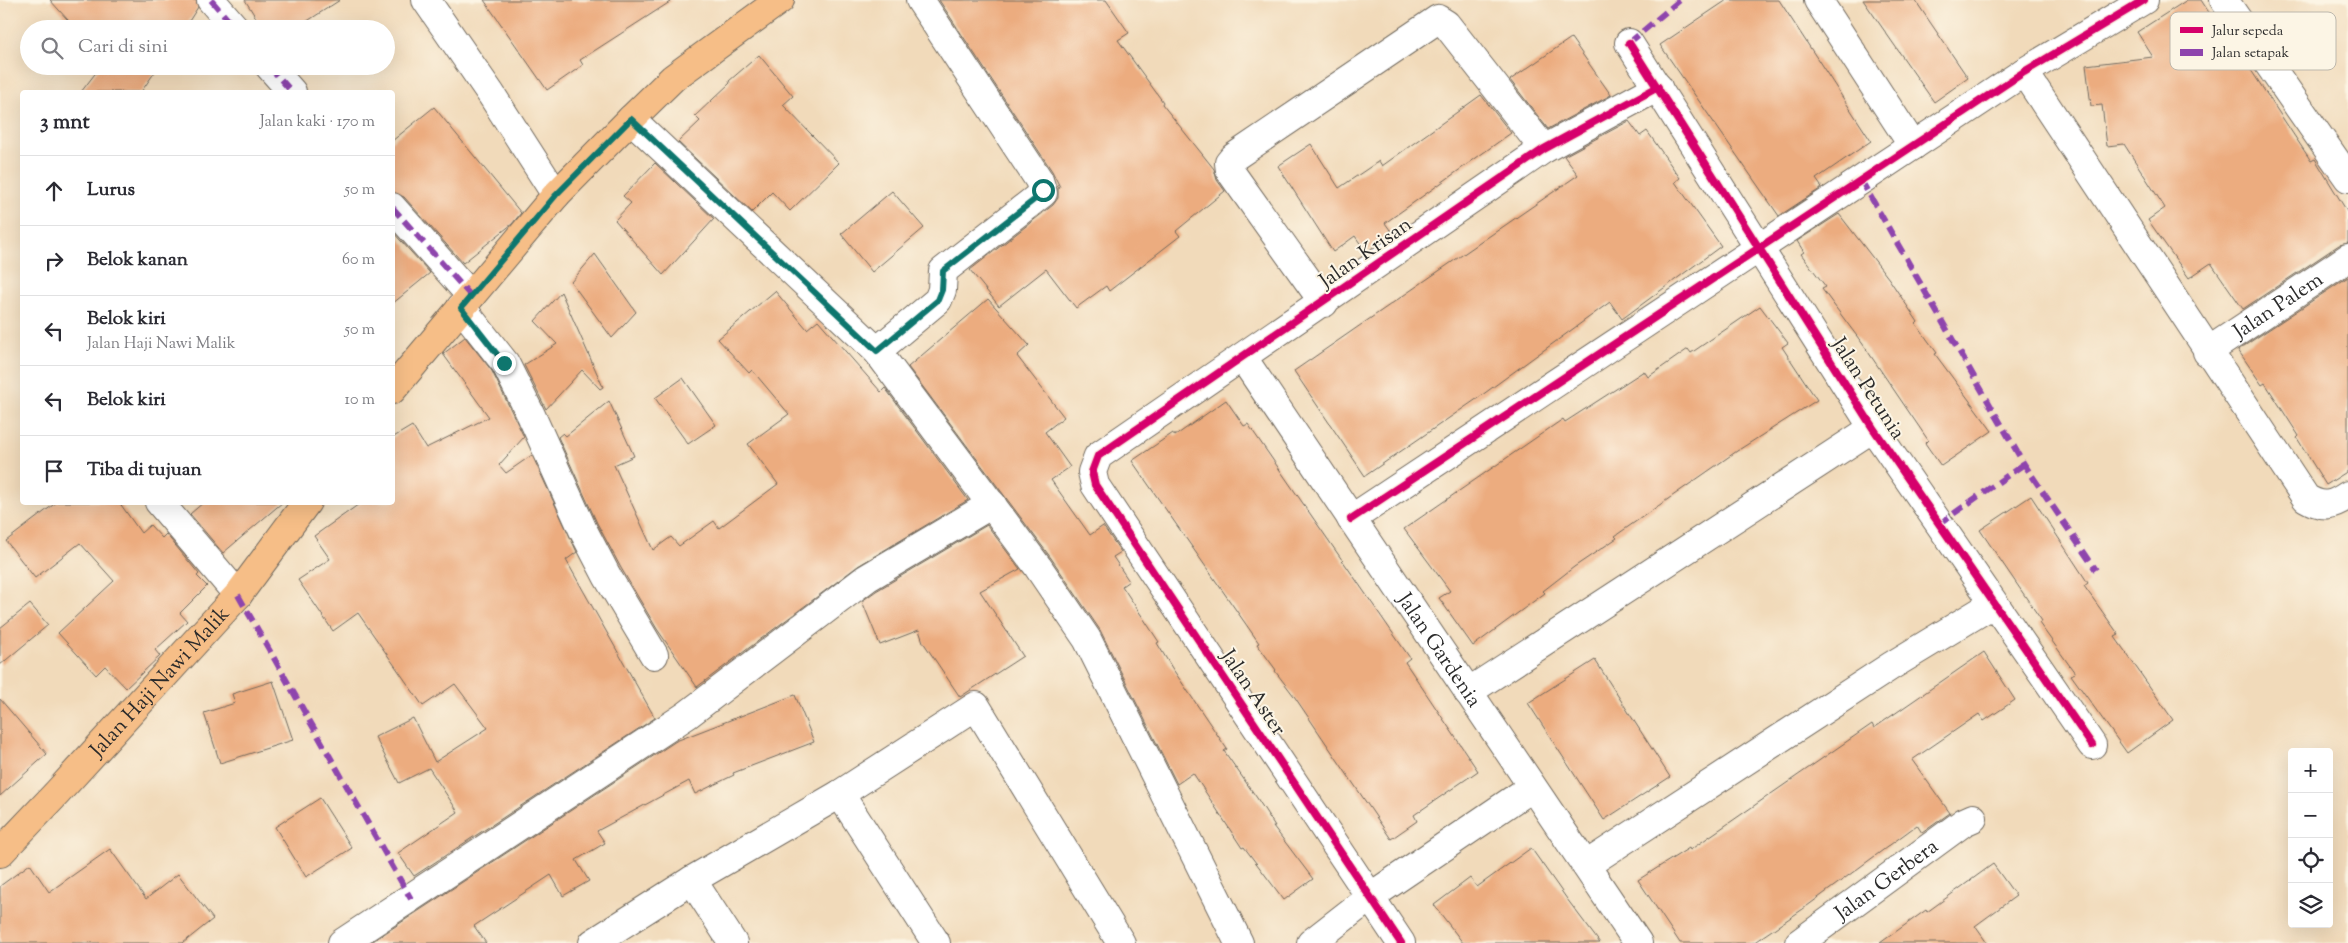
<!DOCTYPE html>
<html lang="id">
<head>
<meta charset="utf-8">
<style>
  :root { --surface:#fff; --page:#f7f7f7; --text:#2b2b33; --muted:#7c7c81; --line:#e1e1e2 }
  body { margin:0; font-family:"Sorts Mill Goudy",serif; background:var(--page); color:var(--text) }
  .controls { position:absolute; right:15px; bottom:15px; display:grid; overflow:hidden; border-radius:5px; box-shadow:0 5px 20px #0002 }
  .controls button { width:45px; height:45px; display:grid; place-items:center; padding:0; border:0; border-bottom:1px solid var(--line); background:var(--surface); color:var(--text); font:25px sans-serif }
  .stop { position:absolute; width:15px; height:15px; margin:-11px; border:4px solid #0f766e; border-radius:50%; background:#fff }
  .stop.end { background:#0f766e; border-color:#fff; box-shadow:0 1px 5px #0008 }
  .list { margin:0; padding:0; list-style:none }
  h2 { display:flex; justify-content:space-between; align-items:center; height:65px; margin:0; padding:0 20px; font-size:21px }
  h2 small { font-size:16px; font-weight:400; color:var(--muted) }
  .list li { display:grid; grid-template-columns:32px 1fr auto; gap:15px; align-items:center; box-sizing:border-box; height:70px; padding:0 20px; border-top:1px solid var(--line) }
  .list b { display:block; font-size:19px; white-space:nowrap }
  .list p { margin:0; font-size:16px; white-space:nowrap; color:var(--muted) }
  .list em { font-size:16px; font-style:normal; color:var(--muted) }
  .icon { flex:none; width:28px; height:28px; fill:none; stroke:currentColor; stroke-width:2; stroke-linecap:round; stroke-linejoin:round }
  .map { position:relative; flex:none; width:2348px; height:943px; overflow:hidden }
  .search { position:absolute; background:var(--surface); box-shadow:0 5px 20px #0002; left:20px; top:20px; width:375px; height:55px; display:flex; align-items:center; gap:12px; box-sizing:border-box; padding:0 18px; border-radius:28px; color:var(--muted); font-size:19px }
  .panel { position:absolute; background:var(--surface); box-shadow:0 5px 20px #0002; left:20px; top:90px; width:375px; height:415px; border-radius:5px }
  .map>svg:first-child { display:block }
  .building { fill:#ecac7f }
  .lines { fill:none; stroke-linecap:round; stroke-linejoin:round }
  .minor-casing { stroke:#70685d; stroke-width:30 }
  .major-casing { stroke:#70685d; stroke-width:30 }
  .minor { stroke:#fff; stroke-width:28 }
  .major { stroke:#f6be87; stroke-width:28 }
  .quiet { stroke:#8e44ad; stroke-width:6; stroke-dasharray:12 6; stroke-linecap:butt }
  .cycleway-casing { stroke:#fcf5e5; stroke-width:11 }
  .cycleway { stroke:#d6006c; stroke-width:8 }
  .route { stroke:#0f766e; stroke-width:6 }
  .labels { text-anchor:middle; stroke-width:4; stroke-linejoin:round; paint-order:stroke }
  .street-label { font-size:21px; fill:#2b2b2b; stroke:#fcf5e5 }
  .key { fill:#fcf5e5; stroke:#bdb8ad; stroke-width:1 }
  .key-label { font-size:14px; fill:#2b2b2b }
</style>
</head>
<body>
<div class="map">
<svg width="2348" height="943" viewBox="0 0 2348 943">
  <rect width="100%" height="100%" fill="#fcf5e5"/>
  <filter id="ink" filterUnits="userSpaceOnUse"><feTurbulence type="fractalNoise" baseFrequency=".02" numOctaves="2"/><feDisplacementMap in="SourceGraphic" scale="10" xChannelSelector="R" yChannelSelector="G"/><feConvolveMatrix kernelMatrix="1 2 1 2 8 2 1 2 1" color-interpolation-filters="sRGB"/></filter>
  <filter id="wash" filterUnits="userSpaceOnUse"><feTurbulence type="fractalNoise" baseFrequency=".0096" numOctaves="4" result="noise"/><feDisplacementMap in="SourceGraphic" scale="20" xChannelSelector="R" yChannelSelector="G"/><feGaussianBlur stdDeviation="1.12" result="paint"/><feColorMatrix in="noise" values="0 0 0 0 0 0 0 0 0 0 0 0 0 0 0 0 0 1.4 0 .05"/><feComposite in="paint" operator="in"/></filter>
  <g filter="url(#wash)">
    <rect width="100%" height="100%" fill="#f1daba"/>
    <g id="blocks">
      <g class="building">
        <polygon points="50,0 196,0 198,7 184,29 76,29"/>
        <polygon points="245,0 340,0 295,29 263,29"/>
        <polygon points="484,0 673,0 580,60 583,65 547,90"/>
        <polygon points="939,0 1106,0 1129,33 1118,40 1163,102 1162,104 1214,169 1217,180 1225,191 1176,231 1180,236 1109,291 1106,286 1076,308 1046,269 999,306 970,270 1053,205 1058,198 1058,188 1060,187 1052,171"/>
        <polygon points="1727,0 1779,0 1871,141 1816,179 1821,186 1820,189 1779,216 1660,45"/>
        <polygon points="1863,0 1915,0 1968,78 1934,102"/>
        <polygon points="2187,0 2201,0 2240,61 2243,58 2311,161 2315,159 2348,213 2348,243 2339,245 2243,309 2211,263 2189,278 2148,220 2165,208 2124,144 2107,146 2102,105 2091,106 2086,65 2153,57 2137,32"/>
        <polygon points="1571,38 1611,95 1548,129 1510,80"/>
        <polygon points="759,55 793,96 783,105 839,163 790,211 772,192 752,212 678,142 700,121 695,116 730,83 729,81"/>
        <polygon points="101,66 159,66 141,92 81,92"/>
        <polygon points="1481,95 1511,133 1385,223 1393,234 1366,252 1355,236 1333,252 1278,166 1311,144 1339,188 1379,161 1382,166"/>
        <polygon points="434,107 521,213 512,224 463,263 404,197 392,192 392,141"/>
        <polygon points="1629,121 1640,136 1647,131 1680,178 1675,182 1721,246 1622,319 1610,302 1478,398 1365,476 1294,371 1578,175 1564,156"/>
        <polygon points="655,163 714,219 663,275 615,220 631,203 623,196"/>
        <polygon points="892,191 924,228 872,272 841,234"/>
        <polygon points="1839,214 1889,279 1918,322 1916,324 1937,353 1935,354 1992,431 1941,466 1925,443 1928,440 1862,343 1822,289 1826,287 1801,254 1804,252 1797,241"/>
        <polygon points="392,231 430,273 392,304"/>
        <polygon points="595,254 636,312 612,338 571,282"/>
        <polygon points="2348,277 2348,471 2326,485 2297,438 2299,436 2265,383 2262,385 2238,350"/>
        <polygon points="775,291 807,329 818,320 881,392 885,388 968,500 858,566 697,687 657,629 621,568 597,523 558,437 563,433 566,436 609,401 634,456 614,465 653,550 671,537 679,546 714,521 719,528 778,484 748,444 789,414 752,370 749,373 718,339"/>
        <polygon points="561,292 603,387 600,389 582,370 546,409 524,365 557,344 535,321"/>
        <polygon points="988,299 1029,345 1017,356 1064,417 1045,432 1070,467 1051,480 1090,535 1103,526 1121,552 1113,557 1129,581 1122,586 1159,642 1157,643 1172,668 1227,749 1224,751 1257,798 1275,826 1273,826 1313,879 1284,900 1244,847 1242,848 1193,773 1177,784 1100,630 1051,558 908,367"/>
        <polygon points="1760,306 1788,343 1782,347 1817,400 1737,451 1615,536 1617,538 1574,567 1543,591 1545,593 1473,646 1439,598 1450,591 1404,529 1563,419 1565,422 1644,371 1648,377 1688,349 1691,353"/>
        <polygon points="465,337 492,371 524,437 499,465 506,473 532,455 577,552 566,560 655,718 414,876 398,853 458,812 429,768 399,783 375,737 413,718 435,762 488,728 455,684 423,706 358,613 333,631 298,580 330,559 314,536 362,502 392,502 392,438 412,426 426,448 489,417 443,354"/>
        <polygon points="683,378 716,425 688,444 655,398"/>
        <polygon points="1226,400 1244,426 1248,424 1410,658 1405,662 1478,771 1414,815 1417,821 1391,839 1294,696 1275,671 1276,670 1257,644 1259,643 1132,461 1173,433 1175,436"/>
        <polygon points="2031,496 2088,583 2084,586 2119,635 2115,637 2173,720 2127,753 2071,675 2075,673 2039,623 2042,621 1980,530"/>
        <polygon points="57,502 119,502 141,533 150,525 162,538 166,534 199,574 197,576 207,586 180,613 187,621 155,650 160,656 126,688 105,666 96,675 58,633 114,581 80,543 35,578 6,541"/>
        <polygon points="204,502 283,502 223,553 190,514"/>
        <polygon points="987,525 1020,569 980,591 1023,656 960,697 923,642 919,630 880,645 862,601 876,591"/>
        <polygon points="30,604 48,625 0,665 0,628"/>
        <polygon points="1984,652 2015,700 1984,721 1979,714 1912,760 1950,813 1922,833 1917,825 1803,909 1753,943 1680,943 1638,880 1689,848 1690,850 1872,724 1874,728"/>
        <polygon points="1595,660 1670,777 1604,820 1528,703"/>
        <polygon points="273,681 293,740 220,763 204,713 235,703 232,694"/>
        <polygon points="795,695 814,742 733,773 734,775 695,794 689,781 597,831 605,843 576,860 589,881 563,896 551,875 474,926 486,943 370,943 676,741"/>
        <polygon points="0,699 47,754 0,796"/>
        <polygon points="320,798 352,848 306,877 275,827"/>
        <polygon points="1531,848 1567,899 1600,943 1463,943 1434,905 1470,878 1477,887"/>
        <polygon points="110,849 146,899 178,874 213,919 183,943 0,943 0,886 30,864 49,892"/>
        <polygon points="1993,864 2016,896 1975,926 1987,943 1880,943 1926,910 1927,912"/>
      </g>
    </g>
  </g>
  <g filter="url(#ink)">
    <use href="#blocks" fill-opacity="0" stroke="#70685d" stroke-width="1"/>
    <g class="lines">
      <g class="minor-casing">
        <g id="minor">
          <polyline points="211,0 236,29"/>
          <polyline points="426,0 491,94 556,195"/>
          <polyline points="1818,0 1913,146"/>
          <polyline points="2224,0 2348,178"/>
          <polyline points="1629,43 1873,428 2092,745"/>
          <polyline points="269,66 292,92"/>
          <path d="M2024,72L2306,498C2323,508 2332,506 2348,495"/>
          <polyline points="631,119 877,351 1038,567 1087,639 1239,943"/>
          <polyline points="392,207 471,296"/>
          <polyline points="1324,303 1230,171 1229,163 1234,157 1438,19 1446,24 1544,149"/>
          <polyline points="461,307 505,363 531,415 583,530 607,576 654,655"/>
          <polyline points="877,351 938,300 942,290 943,271 1043,193 1039,180 920,0"/>
          <path id="s1" d="M2207,352L2348,258"/>
          <path id="s2" d="M1243,358L1638,943"/>
          <polyline points="159,502 238,595"/>
          <polyline points="1351,519 2024,72 2144,0"/>
          <polyline points="1468,692 1873,428"/>
          <polyline points="840,794 936,943"/>
          <polyline points="1586,865 1891,666 1993,604"/>
          <polyline points="692,880 733,943"/>
          <polyline points="342,943 687,715 867,578 992,504"/>
          <polyline points="593,943 692,880 840,794 976,706 1121,943"/>
          <polyline points="1311,943 1370,897 1532,787"/>
          <polyline points="1401,943 1095,485 1092,472 1098,456 1544,149 1658,87"/>
          <path id="s3" d="M1799,943L1964,822L1973,818"/>
        </g>
      </g>
      <g class="major-casing">
        <g id="major">
          <polyline points="392,390 556,195 631,119 673,78 780,0"/>
          <path id="s4" d="M0,853L57,793L238,595L307,502"/>
        </g>
      </g>
      <use href="#minor" class="minor"/>
      <use href="#major" class="major"/>
      <g class="quiet">
        <polyline points="211,0 236,29"/>
        <polyline points="1629,43 1680,0"/>
        <polyline points="269,66 292,92"/>
        <polyline points="1861,180 2024,464 2096,570"/>
        <polyline points="392,207 471,296"/>
        <polyline points="1939,524 2024,464"/>
        <polyline points="238,595 411,899"/>
      </g>
      <g class="cycleway-casing">
        <g id="cycleway">
          <polyline points="1629,43 1873,428 2092,745"/>
          <polyline points="1351,519 2024,72 2144,0"/>
          <polyline points="1401,943 1095,485 1092,472 1098,456 1544,149 1658,87"/>
        </g>
      </g>
      <use href="#cycleway" class="cycleway"/>
    </g>
  </g>
  <g class="lines" filter="url(#ink)">
    <polyline class="route" points="504,363 461,308 556,195 631,119 877,351 938,300 942,290 943,271 1043,193 1043,190"/>
  </g>
  <g class="labels">
    <g class="street-label">
      <text transform="translate(1365 252) rotate(-35)" y="7">Jalan Krisan</text>
      <text dy="7" stroke="none"><textPath href="#s1" startOffset="85">Jalan Palem</textPath></text>
      <text transform="translate(1869 388) rotate(57)" y="7">Jalan Petunia</text>
      <text dy="7" stroke="none"><textPath href="#s2" startOffset="352">Jalan Gardenia</textPath></text>
      <text dy="7" stroke="none"><textPath href="#s4" startOffset="234">Jalan Haji Nawi Malik</textPath></text>
      <text transform="translate(1254 692) rotate(56)" y="7">Jalan Aster</text>
      <text dy="7" stroke="none"><textPath href="#s3" startOffset="108">Jalan Gerbera</textPath></text>
    </g>
  </g>
  <rect x="2170" y="12" width="166" height="58" rx="8" class="key"/>
  <rect x="2180" y="27" width="23" height="6" fill="#d6006c"/>
  <rect x="2180" y="49" width="23" height="7" fill="#8e44ad"/>
  <g class="key-label">
    <text x="2212" y="35">Jalur sepeda</text>
    <text x="2212" y="57">Jalan setapak</text>
  </g>
</svg>
<div class="controls">
<button>+</button>
<button>−</button>
<button><svg class="icon" aria-label="locate" viewBox="0 0 24 24"><circle cx="12" cy="12" r="6"/><path d="M12 2v4M12 18v4M2 12h4M18 12h4"/></svg></button>
<button><svg class="icon" aria-label="layers" viewBox="0 0 24 24"><path d="M12 4l9 5-9 5-9-5zM3 14l9 5 9-5"/></svg></button>
</div>
<div class="stop" style="left:1043px;top:190px"></div>
<div class="stop end" style="left:504px;top:363px"></div>
<div class="search"><svg class="icon" aria-label="search" viewBox="0 0 24 24"><circle cx="10" cy="10" r="6"/><path d="M15 15l6 6"/></svg>Cari di sini</div>
<section class="panel">
<h2>3 mnt<small>Jalan kaki · 170 m</small></h2>
<ul class="list">
<li><svg class="icon" aria-label="ahead" viewBox="0 0 24 24"><path d="M12 20V5M6 11l6-6 6 6"/></svg><div><b>Lurus</b></div><em>50 m</em></li>
<li><svg class="icon" aria-label="right" viewBox="0 0 24 24"><path d="M7 20v-9h11M14 6l5 5-5 5"/></svg><div><b>Belok kanan</b></div><em>60 m</em></li>
<li><svg class="icon" aria-label="left" viewBox="0 0 24 24"><path d="M17 20v-9H6M10 6l-5 5 5 5"/></svg><div><b>Belok kiri</b><p>Jalan Haji Nawi Malik</p></div><em>50 m</em></li>
<li><svg class="icon" aria-label="left" viewBox="0 0 24 24"><path d="M17 20v-9H6M10 6l-5 5 5 5"/></svg><div><b>Belok kiri</b></div><em>10 m</em></li>
<li><svg class="icon" aria-label="arrive" viewBox="0 0 24 24"><path d="M6 21V4h12l-3 4 3 4H6"/></svg><div><b>Tiba di tujuan</b></div></li>
</ul>
</section>
</div>
</body>
</html>
